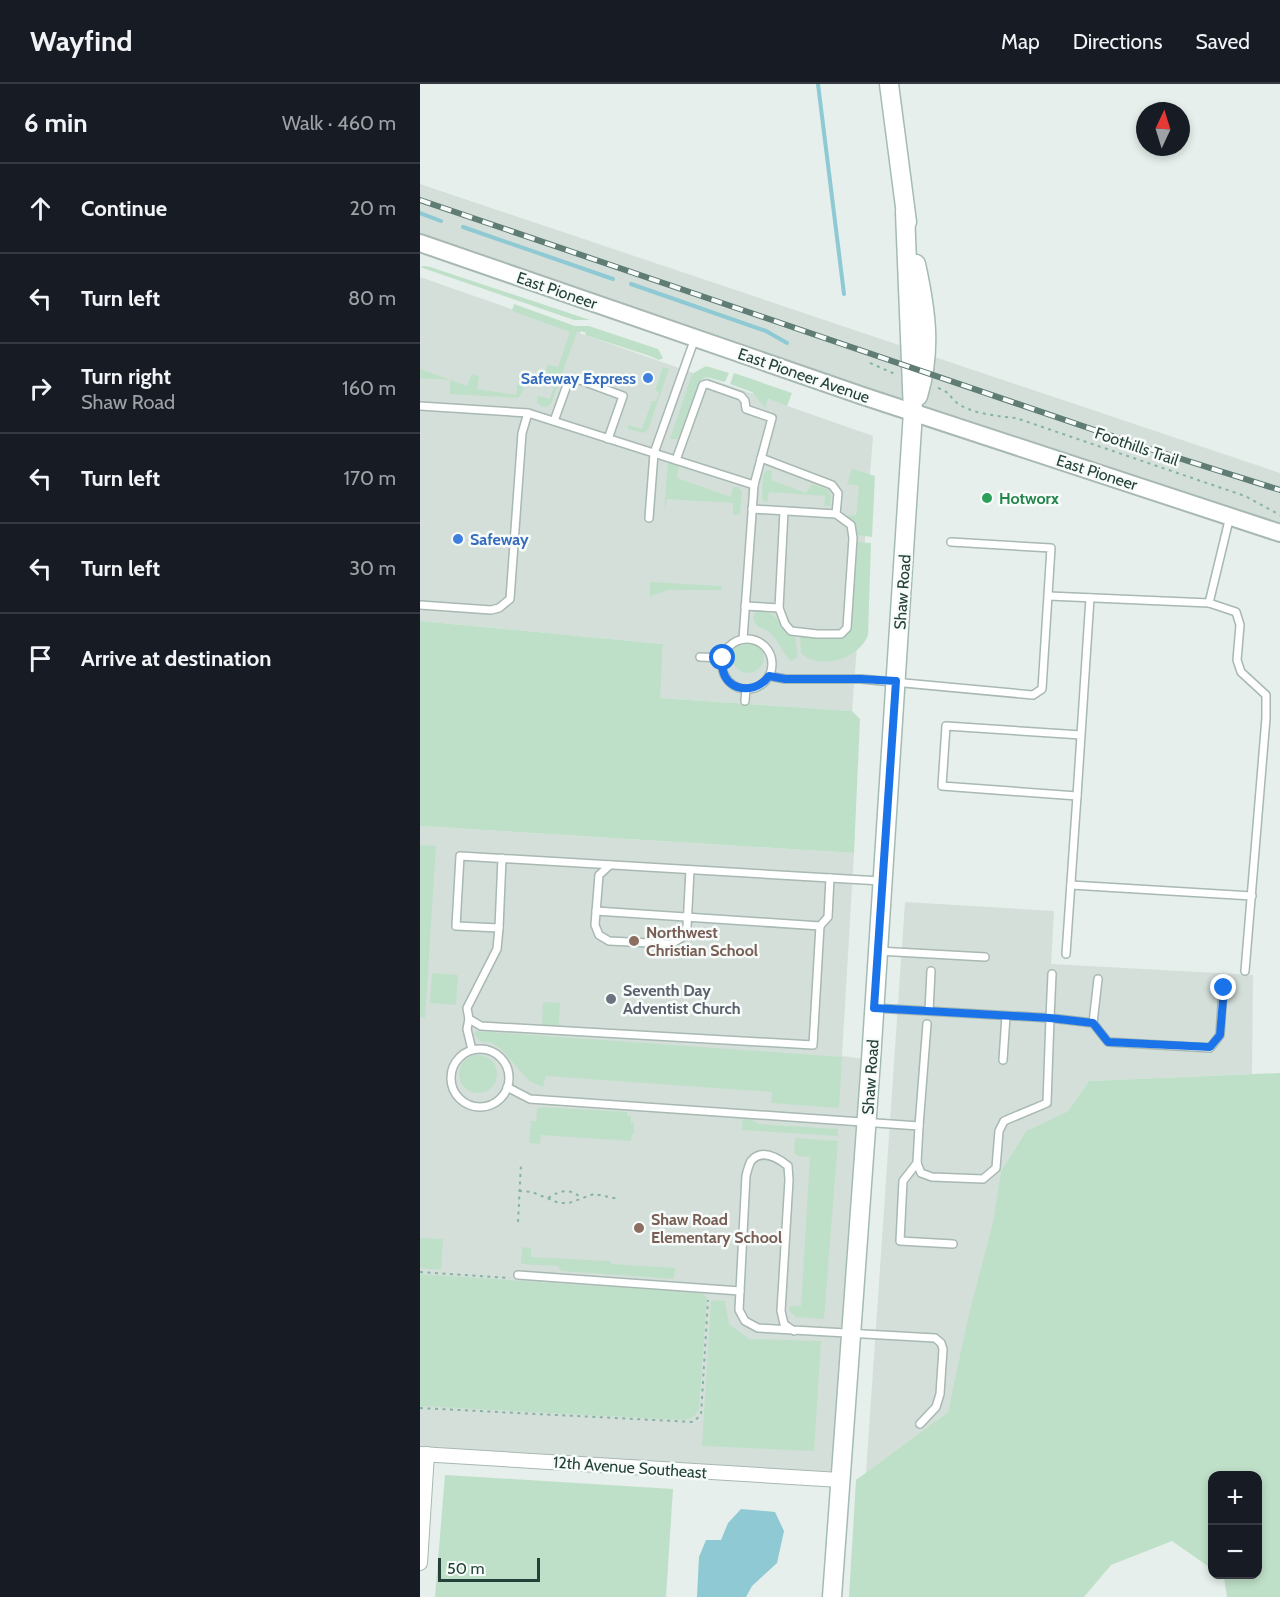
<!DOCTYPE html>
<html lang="en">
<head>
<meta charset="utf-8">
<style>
  :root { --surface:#171b24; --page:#20242c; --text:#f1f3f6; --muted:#9ea1a6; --line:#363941 }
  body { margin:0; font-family:Cabin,sans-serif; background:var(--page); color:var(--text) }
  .controls { position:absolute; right:18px; bottom:18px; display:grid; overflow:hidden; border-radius:12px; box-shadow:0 3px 9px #0003 }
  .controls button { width:54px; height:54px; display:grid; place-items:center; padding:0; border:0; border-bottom:2px solid var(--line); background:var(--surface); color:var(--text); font:30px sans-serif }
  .compass { position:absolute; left:716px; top:18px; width:54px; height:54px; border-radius:50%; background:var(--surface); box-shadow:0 3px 9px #0003; rotate:4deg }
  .scale { position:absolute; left:18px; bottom:15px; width:102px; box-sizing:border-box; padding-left:6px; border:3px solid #24423a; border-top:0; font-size:16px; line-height:21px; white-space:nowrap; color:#24423a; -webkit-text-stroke:4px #f7fbf9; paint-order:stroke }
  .stop { position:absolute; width:18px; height:18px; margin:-14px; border:4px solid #1a73e8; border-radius:50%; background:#fff }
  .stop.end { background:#1a73e8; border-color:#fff; box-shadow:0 2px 6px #0008 }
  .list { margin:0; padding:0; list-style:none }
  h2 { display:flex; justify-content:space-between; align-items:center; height:78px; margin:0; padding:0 24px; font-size:26px }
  h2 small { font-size:20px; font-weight:400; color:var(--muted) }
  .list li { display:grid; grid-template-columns:39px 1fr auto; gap:18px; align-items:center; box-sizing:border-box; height:90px; padding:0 24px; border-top:2px solid var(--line) }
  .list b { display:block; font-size:22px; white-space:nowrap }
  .list p { margin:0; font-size:20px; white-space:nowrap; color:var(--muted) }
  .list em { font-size:20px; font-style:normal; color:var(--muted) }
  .icon { flex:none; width:33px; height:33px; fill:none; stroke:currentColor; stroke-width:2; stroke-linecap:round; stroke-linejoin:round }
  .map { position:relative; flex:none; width:860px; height:1513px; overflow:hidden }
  header { display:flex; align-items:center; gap:36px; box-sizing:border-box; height:84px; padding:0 30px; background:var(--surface); border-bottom:2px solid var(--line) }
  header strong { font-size:28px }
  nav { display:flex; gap:33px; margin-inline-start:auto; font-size:21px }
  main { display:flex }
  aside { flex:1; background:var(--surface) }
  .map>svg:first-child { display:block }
  .built { fill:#d4dfda }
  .green { fill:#bfe0c8 }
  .water { fill:#8ec9d4 }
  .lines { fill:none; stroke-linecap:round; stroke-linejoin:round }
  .stream { stroke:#8ec9d4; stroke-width:4 }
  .service-casing { stroke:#a8b8b2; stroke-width:10 }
  .minor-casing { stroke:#a8b8b2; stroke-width:16 }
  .tertiary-casing { stroke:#a8b8b2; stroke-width:20 }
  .secondary-casing { stroke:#a4bbb3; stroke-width:21 }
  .path { stroke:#86b3a5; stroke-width:2; stroke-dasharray:3 4.5; stroke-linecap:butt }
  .service { stroke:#fff; stroke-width:7 }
  .minor { stroke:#fff; stroke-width:14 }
  .tertiary { stroke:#fff; stroke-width:16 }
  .secondary { stroke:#fff; stroke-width:18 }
  .rail-casing { stroke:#5f7d75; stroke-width:6 }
  .rail { stroke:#f7fbf9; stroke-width:4; stroke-dasharray:11; stroke-linecap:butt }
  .route { stroke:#1a73e8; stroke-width:8 }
  .shop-dot { fill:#3f7fe0; stroke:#f7fbf9; stroke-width:2 }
  .leisure-dot { fill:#2e9e5b; stroke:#f7fbf9; stroke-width:2 }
  .education-dot { fill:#8d6e63; stroke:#f7fbf9; stroke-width:2 }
  .worship-dot { fill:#6b7280; stroke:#f7fbf9; stroke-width:2 }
  .labels { text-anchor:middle; stroke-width:5; stroke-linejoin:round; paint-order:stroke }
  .street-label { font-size:16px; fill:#24423a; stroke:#f7fbf9 }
  .shop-label { font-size:16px; font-weight:bold; fill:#366cbe; stroke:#f7fbf9; text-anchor:end }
  .leisure-label { font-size:16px; font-weight:bold; fill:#27864d; stroke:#f7fbf9; text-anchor:start }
  .education-label { font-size:16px; font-weight:bold; fill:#785e54; stroke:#f7fbf9; text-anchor:start }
  .worship-label { font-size:16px; font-weight:bold; fill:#5b616d; stroke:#f7fbf9; text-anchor:start }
</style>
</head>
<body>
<header>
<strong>Wayfind</strong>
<nav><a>Map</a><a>Directions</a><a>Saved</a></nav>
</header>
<main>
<aside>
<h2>6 min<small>Walk · 460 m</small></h2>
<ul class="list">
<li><svg class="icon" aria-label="ahead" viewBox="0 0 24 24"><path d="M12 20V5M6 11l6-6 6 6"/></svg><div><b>Continue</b></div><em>20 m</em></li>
<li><svg class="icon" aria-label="left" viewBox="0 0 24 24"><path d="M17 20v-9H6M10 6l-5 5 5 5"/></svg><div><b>Turn left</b></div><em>80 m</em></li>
<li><svg class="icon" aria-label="right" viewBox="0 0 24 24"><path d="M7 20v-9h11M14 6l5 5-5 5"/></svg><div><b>Turn right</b><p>Shaw Road</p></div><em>160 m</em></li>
<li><svg class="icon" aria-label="left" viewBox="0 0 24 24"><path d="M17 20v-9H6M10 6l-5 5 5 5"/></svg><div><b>Turn left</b></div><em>170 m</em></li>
<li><svg class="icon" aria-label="left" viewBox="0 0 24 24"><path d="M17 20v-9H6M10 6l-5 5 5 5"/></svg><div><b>Turn left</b></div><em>30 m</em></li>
<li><svg class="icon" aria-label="arrive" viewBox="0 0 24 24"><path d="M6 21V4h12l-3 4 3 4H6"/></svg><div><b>Arrive at destination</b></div></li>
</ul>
</aside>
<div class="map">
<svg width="860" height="1513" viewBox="0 0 860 1513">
  <rect width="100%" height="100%" fill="#e6efeb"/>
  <g class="built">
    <polygon points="0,100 860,389 860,449 0,160"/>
    <polygon points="0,193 453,352 432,627 239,614 243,560 0,537"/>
    <polygon points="0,742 434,769 422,972 451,976 420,1396 0,1370"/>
    <polygon points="485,818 634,827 631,880 833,891 832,990 669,997 648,1027 606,1047 581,1087 574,1138 528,1328 446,1389"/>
  </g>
  <g class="green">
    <polygon points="5,182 10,183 170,236 154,236 0,183"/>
    <polygon points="94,220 155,242 169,242 238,265 243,274 239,276 227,271 165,251 166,249 161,247 160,249 157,248 131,320 126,323 120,322 117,318 118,312 130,315 136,296 124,292 128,280 138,283 150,248 92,227"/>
    <polygon points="286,282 309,289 305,298 286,293 280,297 258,355 250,355 272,290"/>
    <polygon points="243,283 249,285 228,346 224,349 208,345 208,341 222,345 232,317 236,317 239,308 235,306"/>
    <polygon points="0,285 47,302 52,290 59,292 57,305 96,311 98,299 101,300 104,305 100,312 97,314 30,310 30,296 0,294"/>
    <polygon points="314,289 372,309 367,322 348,315 345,324 332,308 310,300"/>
    <polygon points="248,378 259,382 257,394 311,413 313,403 318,403 322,408 320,430 315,431 313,430 313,419 247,415 244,427"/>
    <polygon points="432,385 455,392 452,453 436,451 434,437 425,432 436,431 439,402 427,400"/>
    <polygon points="347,386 352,387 351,396 386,409 392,400 409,406 411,414 410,422 404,422 405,412 349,408 347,418 344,417 342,415 343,391"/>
    <path d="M437,458L451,459L448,551C439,575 400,587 381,569L380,552L422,554L429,549L432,540Z"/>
    <polygon points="230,498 301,502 302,506 249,506 230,512"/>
    <path d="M339,527C366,530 352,544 375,551L378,573L371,577C362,569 358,556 350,549C343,543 336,545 333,534L335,529Z"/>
    <polygon points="0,537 243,560 240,614 432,627 440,635 434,769 0,742"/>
    <circle cx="328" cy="573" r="16"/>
    <polygon points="0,761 16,762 5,934 0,933"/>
    <polygon points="12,889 38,891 36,921 10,919"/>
    <polygon points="123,918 140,919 139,942 122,941"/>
    <polygon points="56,947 422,973 419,1024 351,1019 352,1008 126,992 123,1003 109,997 81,965 72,959 60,957 54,950"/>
    <circle cx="58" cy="990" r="19"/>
    <polygon points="860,989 860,1513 807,1513 804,1494 800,1491 838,1490 838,1392 792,1392 792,1485 752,1457 691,1481 664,1513 429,1513 436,1396 528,1328 548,1234 573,1138 581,1087 606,1047 648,1027 669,997"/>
    <polygon points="120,1023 207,1028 207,1032 211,1032 211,1039 214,1039 214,1050 212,1050 211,1057 121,1051 120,1060 109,1059 111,1037 116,1037 117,1025"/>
    <polygon points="323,1031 339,1040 418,1045 418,1052 322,1046"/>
    <polygon points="375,1054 418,1057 404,1235 376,1233 369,1227 369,1222 381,1222 390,1073 378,1072 374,1069"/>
    <polygon points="0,1154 23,1155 21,1186 0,1184"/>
    <polygon points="102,1163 111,1164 111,1173 189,1177 192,1180 255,1184 254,1195 141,1187 138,1182 101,1180"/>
    <path d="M0,1190L282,1209L287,1214L279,1325C275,1334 270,1335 261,1336L0,1322Z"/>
    <polygon points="291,1216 305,1217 309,1240 329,1255 401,1257 394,1367 282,1362"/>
    <polygon points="25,1391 253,1405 246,1513 15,1513"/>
  </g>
  <polygon class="water" points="321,1425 355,1428 364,1447 357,1479 332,1502 326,1513 277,1513 279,1473 286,1456 301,1456 308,1439"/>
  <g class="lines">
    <g class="stream">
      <polyline points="398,0 424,210"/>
      <polyline points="0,129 21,137"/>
      <polyline points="43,143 193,195"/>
      <polyline points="211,200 346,247 367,259"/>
    </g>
    <g class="service-casing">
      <g id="service">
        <polyline points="0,322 108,329 334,401"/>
        <polyline points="134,337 147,301 152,297 160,296 203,312 188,355"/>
        <polyline points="256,376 283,301 287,300 321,312 325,317 326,325 352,334 334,401 323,555"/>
        <polyline points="332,425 416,430 418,409 412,401 341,374"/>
        <polyline points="229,434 234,369 275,254"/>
        <polyline points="629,512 789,519 810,432"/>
        <polyline points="789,519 816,528 820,541 817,576 821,588 846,611 846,634 825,887"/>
        <polyline points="0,521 71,526 79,524 90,515 102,349 108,329"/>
        <polyline points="325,522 359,524 364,427"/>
        <polyline points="359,524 365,540 371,547 397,550 421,550 427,544 433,454 431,441 416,430"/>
        <circle cx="327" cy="580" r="25"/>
        <polyline points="280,573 303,574"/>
        <polyline points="349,592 365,595 441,595 613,611 622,605 631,464 531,458"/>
        <polyline points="325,617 326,605"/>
        <polyline points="661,651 526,642 522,702 657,712 670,514"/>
        <polyline points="82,774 79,844 36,842 40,772 461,797"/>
        <polyline points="190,781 179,791 175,841 179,851 189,857 251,860 261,854 267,843 270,786"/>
        <polyline points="651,801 832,812"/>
        <polyline points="176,827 400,842 408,833 410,794"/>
        <polyline points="79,844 77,865 47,924 49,935 61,942 393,961 400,842"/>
        <polyline points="458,867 565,873"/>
        <polyline points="646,870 657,712"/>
        <polyline points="632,890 630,934 673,939 688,958 790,964 800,951 803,904"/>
        <polyline points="509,927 511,887"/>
        <polyline points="49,935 47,945 52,966"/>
        <polyline points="673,939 678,895"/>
        <circle cx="60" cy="994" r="29"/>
        <polyline points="583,976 586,932"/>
        <polyline points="87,1003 110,1015 499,1042 497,1079 501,1089 512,1093 563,1095 576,1084 579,1047 584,1037 627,1019 630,934 454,924"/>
        <polyline points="499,1042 507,940"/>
        <polyline points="497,1079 483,1097 480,1157 533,1160"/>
        <polyline points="98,1191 320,1207"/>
        <path d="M374,1247L364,1240L361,1227L369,1096L368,1082C358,1074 342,1064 331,1077C329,1080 327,1088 326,1092L319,1226L325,1237L338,1244L515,1254L521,1259L523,1265L520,1310L516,1323L500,1340"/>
      </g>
    </g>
    <g class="minor-casing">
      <g id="minor">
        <polyline points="0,1370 420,1396"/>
        <polyline points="0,1479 7,1370"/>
      </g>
    </g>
    <g class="tertiary-casing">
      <polyline id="tertiary" points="0,159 446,313 860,449"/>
    </g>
    <g class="secondary-casing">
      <g id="secondary">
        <polyline points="469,0 487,138"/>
        <path d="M496,180C506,226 512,266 498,312"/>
        <polyline points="412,1513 451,976 493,328 485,128"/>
      </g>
    </g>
    <g class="path">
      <polyline points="450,279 475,290"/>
      <path d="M518,304C531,309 527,310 536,318C548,329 581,333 596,334L825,412L860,431"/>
      <polyline points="99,1107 112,1108 139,1119 149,1119 174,1110 199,1115"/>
      <path d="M128,1114C141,1106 149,1104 162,1114"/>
      <polyline points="98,1138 101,1080"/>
      <polyline points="0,1188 90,1194"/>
      <polyline points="0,1324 273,1338 281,1331 288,1216"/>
    </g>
    <use href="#service" class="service"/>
    <use href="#minor" class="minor"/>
    <use href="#tertiary" class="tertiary"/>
    <use href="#secondary" class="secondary"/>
    <g class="rail-casing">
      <polyline id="rail" points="0,116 733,366 860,406"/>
    </g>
    <use href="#rail" class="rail"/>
  </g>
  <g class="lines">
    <path class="route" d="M303,574C297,604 332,615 349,592L365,595H441L476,597L454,924L630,934L673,939L688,958L790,963L800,951L804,904"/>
  </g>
  <g class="shop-dot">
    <circle cx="228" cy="294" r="6"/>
    <circle cx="38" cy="455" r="6"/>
  </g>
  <circle class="leisure-dot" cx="567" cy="414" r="6"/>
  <g class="education-dot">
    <circle cx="214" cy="857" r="6"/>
    <circle cx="219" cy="1144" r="6"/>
  </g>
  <circle class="worship-dot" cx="191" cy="915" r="6"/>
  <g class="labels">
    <g class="street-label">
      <text transform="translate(137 206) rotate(19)" y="6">East Pioneer</text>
      <text transform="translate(384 291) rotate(19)" y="6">East Pioneer Avenue</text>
      <text transform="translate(717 362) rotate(19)" y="6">Foothills Trail</text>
      <text transform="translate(677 388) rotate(18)" y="6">East Pioneer</text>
      <text transform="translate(482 508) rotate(-86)" y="6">Shaw Road</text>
      <text transform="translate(450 993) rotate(-86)" y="6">Shaw Road</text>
      <text transform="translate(210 1383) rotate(4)" y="6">12th Avenue Southeast</text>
    </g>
    <g class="shop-label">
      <text x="216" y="300">Safeway Express</text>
      <text x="50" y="461" text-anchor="start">Safeway</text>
    </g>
    <g class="leisure-label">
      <text x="579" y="420">Hotworx</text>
    </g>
    <g class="education-label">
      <text x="226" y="854">Northwest<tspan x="226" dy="18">Christian School</tspan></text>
      <text x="231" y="1141">Shaw Road<tspan x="231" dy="18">Elementary School</tspan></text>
    </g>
    <g class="worship-label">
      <text x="203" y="912">Seventh Day<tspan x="203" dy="18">Adventist Church</tspan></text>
    </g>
  </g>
</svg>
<div class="controls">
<button>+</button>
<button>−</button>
</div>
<svg class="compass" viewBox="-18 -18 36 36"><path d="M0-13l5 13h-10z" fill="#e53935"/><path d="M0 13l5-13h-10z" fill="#9ea1a6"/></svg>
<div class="scale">50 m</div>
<div class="stop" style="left:303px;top:574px"></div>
<div class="stop end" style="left:804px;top:904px"></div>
</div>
</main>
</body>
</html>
